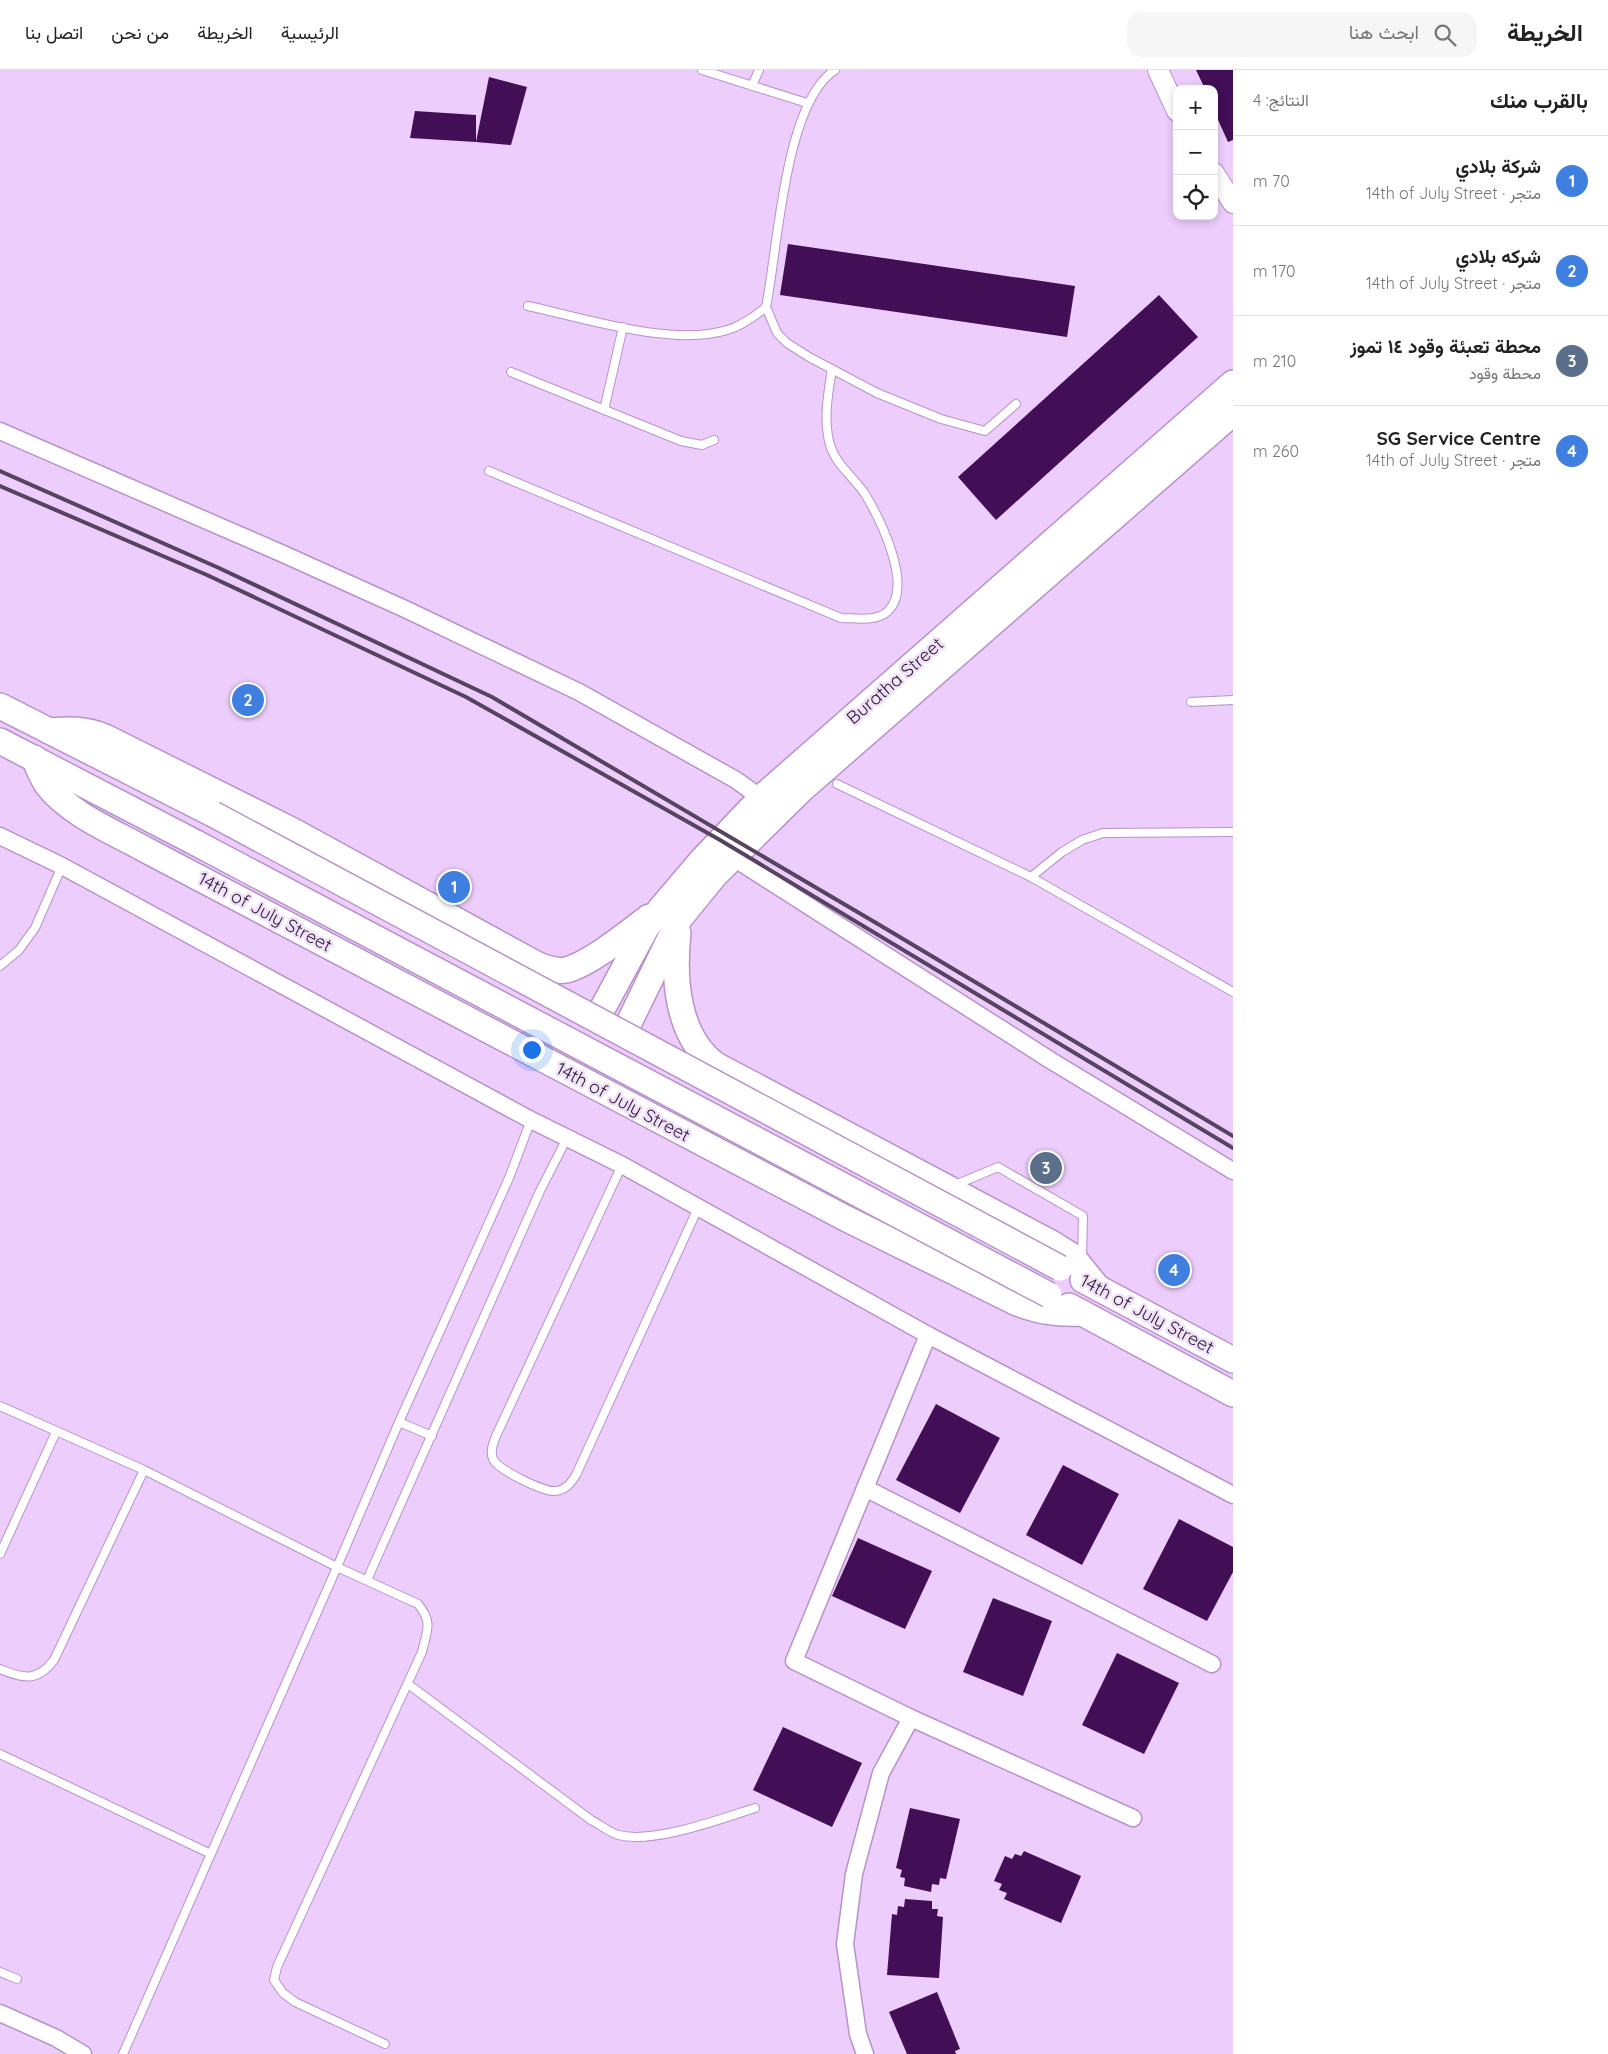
<!DOCTYPE html>
<html lang="ar">
<head>
<meta charset="utf-8">
<style>
  :root { --surface:#fff; --page:#f6f6f6; --text:#222; --muted:#767676; --line:#e0e0e0; --accent:#d93025 }
  body { margin:0; font-family:Quicksand,Vazirmatn,sans-serif; background:var(--page); color:var(--text); direction:rtl }
  .controls { position:absolute; right:15px; top:15px; display:grid; overflow:hidden; border-radius:10px; box-shadow:0 2px 8px #0003 }
  .controls button { width:45px; height:45px; display:grid; place-items:center; padding:0; border:0; border-bottom:1px solid var(--line); background:var(--surface); color:var(--text); font:25px sans-serif }
  .you { position:absolute; left:531px; top:979px; width:18px; height:18px; margin:-12px; border:4px solid #fff; border-radius:50%; background:#1a73e8; box-shadow:0 0 0 8px #1a73e833 }
  .badge { display:grid; place-items:center; width:32px; height:32px; border-radius:50%; background:var(--accent); color:#fff; font-size:16px; font-weight:700 }
  .pin { position:absolute; translate:-50% -50%; border:2px solid #fff; box-shadow:0 1px 5px #0006 }
  .list { margin:0; padding:0; list-style:none }
  h2 { display:flex; justify-content:space-between; align-items:center; height:65px; margin:0; padding:0 20px; font-size:21px }
  h2 small { font-size:16px; font-weight:400; color:var(--muted) }
  .list li { display:grid; grid-template-columns:32px 1fr auto; gap:15px; align-items:center; box-sizing:border-box; height:90px; padding:0 20px; border-top:1px solid var(--line) }
  .list b { display:block; font-size:19px; white-space:nowrap }
  .list p { margin:0; font-size:16px; white-space:nowrap; color:var(--muted) }
  .list em { font-size:16px; font-style:normal; color:var(--muted) }
  .icon { flex:none; width:28px; height:28px; fill:none; stroke:currentColor; stroke-width:2; stroke-linecap:round; stroke-linejoin:round }
  .map { position:relative; flex:none; width:1233px; height:1984px; overflow:hidden; direction:ltr }
  header { display:flex; align-items:center; gap:30px; box-sizing:border-box; height:70px; padding:0 25px; background:var(--surface); border-bottom:1px solid var(--line) }
  header strong { font-size:24px }
  nav { display:flex; gap:28px; margin-inline-start:auto; font-size:18px }
  .search { width:350px; height:45px; background:var(--page); display:flex; align-items:center; gap:12px; box-sizing:border-box; padding:0 18px; border-radius:15px; color:var(--muted); font-size:19px }
  main { display:flex }
  aside { flex:1; background:var(--surface) }
  .map>svg:first-child { display:block }
  .building { fill:#420e56 }
  .lines { fill:none; stroke-linecap:round; stroke-linejoin:round }
  .service-casing { stroke:#b892ca; stroke-width:10 }
  .minor-casing { stroke:#b892ca; stroke-width:19 }
  .tertiary-casing { stroke:#b892ca; stroke-width:22 }
  .primary-casing { stroke:#b892ca; stroke-width:28 }
  .service { stroke:#fff; stroke-width:8 }
  .minor { stroke:#fff; stroke-width:16 }
  .tertiary { stroke:#fff; stroke-width:20 }
  .primary { stroke:#fff; stroke-width:25 }
  .rail { stroke:#56435f; stroke-width:4 }
  .primary-bridge-casing { stroke:#b892ca; stroke-width:28; stroke-linecap:butt }
  .primary-bridge { stroke:#fff; stroke-width:25 }
  .labels { text-anchor:middle; stroke-width:5; stroke-linejoin:round; paint-order:stroke }
  .street-label { font-size:18px; fill:#2b1c32; stroke:#f0e1f8 }
</style>
</head>
<body>
<header>
<strong>الخريطة</strong>
<div class="search"><svg class="icon" aria-label="search" viewBox="0 0 24 24"><circle cx="10" cy="10" r="6"/><path d="M15 15l6 6"/></svg>ابحث هنا</div>
<nav><a>الرئيسية</a><a>الخريطة</a><a>من نحن</a><a>اتصل بنا</a></nav>
</header>
<main>
<aside>
<h2>بالقرب منك<small>النتائج: 4</small></h2>
<ul class="list">
<li><span class="badge" style="background:#3f7fe0">1</span><div><b>شركة بلادي</b><p>متجر · 14th of July Street</p></div><em>70 m</em></li>
<li><span class="badge" style="background:#3f7fe0">2</span><div><b>شركه بلادي</b><p>متجر · 14th of July Street</p></div><em>170 m</em></li>
<li><span class="badge" style="background:#5c6f8a">3</span><div><b>محطة تعبئة وقود ١٤ تموز</b><p>محطة وقود</p></div><em>210 m</em></li>
<li><span class="badge" style="background:#3f7fe0">4</span><div><b>SG Service Centre</b><p>متجر · 14th of July Street</p></div><em>260 m</em></li>
</ul>
</aside>
<div class="map">
<svg width="1233" height="1984" viewBox="0 0 1233 1984">
  <rect width="100%" height="100%" fill="#eccdfc"/>
  <g class="building">
    <polygon points="1196,0 1233,0 1233,70 1228,72 1214,41 1214,19 1205,19"/>
    <polygon points="489,7 527,17 511,75 476,72"/>
    <polygon points="415,41 476,45 476,72 410,68"/>
    <polygon points="788,174 1075,216 1067,267 780,225"/>
    <polygon points="1159,225 1198,267 996,450 958,407"/>
    <polygon points="936,1334 1000,1368 960,1443 896,1410"/>
    <polygon points="1063,1395 1119,1424 1082,1495 1026,1465"/>
    <polygon points="1179,1449 1233,1477 1233,1502 1207,1551 1143,1519"/>
    <polygon points="858,1468 932,1501 905,1559 832,1526"/>
    <polygon points="993,1528 1052,1551 1023,1626 963,1602"/>
    <polygon points="1117,1583 1179,1613 1144,1684 1082,1655"/>
    <polygon points="783,1657 862,1693 832,1757 753,1720"/>
    <polygon points="910,1738 960,1749 946,1809 940,1808 939,1815 932,1814 931,1822 904,1816 905,1808 900,1807 902,1800 896,1798"/>
    <polygon points="1024,1781 1081,1806 1061,1853 1004,1829 1007,1823 999,1820 1002,1814 994,1811 1005,1786 1012,1789 1015,1784 1021,1786"/>
    <polygon points="905,1829 932,1831 932,1839 938,1839 937,1846 943,1847 939,1908 887,1905 892,1844 897,1845 898,1836 904,1837"/>
    <polygon points="937,1922 960,1979 955,1981 956,1984 907,1984 889,1942"/>
  </g>
  <g class="lines">
    <g class="service-casing">
      <g id="service">
        <polyline points="702,0 807,33"/>
        <polyline points="752,16 759,0"/>
        <path d="M528,236C583,248 673,277 727,260C741,256 755,246 766,237C778,179 784,33 835,0"/>
        <polyline points="766,237 777,263 787,273 809,287 877,323 941,349 985,361 1016,334"/>
        <polyline points="511,302 681,371 702,375 714,370"/>
        <polyline points="604,340 623,257"/>
        <path d="M489,401L841,548C856,548 877,552 888,541C914,516 880,449 865,424C854,407 836,395 830,375C823,350 828,324 832,299"/>
        <polyline points="1191,632 1233,630"/>
        <polyline points="837,714 1031,807 1233,922"/>
        <polyline points="1031,807 1062,782 1082,770 1103,763 1233,762"/>
        <polyline points="0,896 19,880 35,858 62,796"/>
        <path d="M622,1095L496,1366C493,1374 490,1381 493,1389C498,1400 544,1422 555,1421C566,1420 571,1413 576,1405L698,1138"/>
        <polyline points="955,1115 998,1097 1083,1146 1082,1187"/>
        <path d="M0,1336L144,1400L337,1497L418,1534C433,1552 427,1561 422,1582L277,1897L274,1910L283,1923L295,1932L385,1974"/>
        <polyline points="399,1352 432,1366"/>
        <polyline points="0,1484 56,1362"/>
        <polyline points="367,1510 540,1121 567,1068"/>
        <path d="M0,1599C24,1609 37,1612 54,1590L144,1400"/>
        <path d="M408,1614L591,1750C599,1754 609,1762 618,1765C654,1774 720,1749 755,1738"/>
        <polyline points="0,1684 211,1784"/>
        <polyline points="0,1902 17,1909"/>
        <polyline points="123,1984 337,1497 399,1352 509,1108 531,1050"/>
      </g>
    </g>
    <g class="minor-casing">
      <g id="minor">
        <polyline points="0,361 281,483 405,539 579,622 736,710 761,728"/>
        <polyline points="0,766 62,796 531,1050 622,1095 928,1265 1233,1425"/>
        <polyline points="732,787 1050,990 1233,1101"/>
        <polyline points="928,1265 794,1591 911,1648 1133,1748"/>
        <polyline points="865,1418 1212,1594"/>
        <polyline points="0,1943 56,1968 83,1984"/>
        <polyline points="865,1984 858,1964 845,1874 854,1804 881,1703 911,1648"/>
      </g>
    </g>
    <g class="tertiary-casing">
      <g id="tertiary">
        <polyline points="1158,0 1177,41"/>
        <polyline points="1214,103 1233,133"/>
      </g>
    </g>
    <g class="primary-casing">
      <g id="primary">
        <polyline points="0,636 213,744"/>
        <path d="M49,661C69,659 85,659 105,667L295,762L536,894C545,898 556,902 566,900C590,894 629,862 649,847"/>
        <polyline points="0,671 198,774"/>
        <path d="M34,688C38,697 42,708 48,716C71,745 114,762 146,780L847,1149L1017,1233C1042,1242 1056,1244 1082,1243"/>
        <path d="M678,863C673,908 677,967 716,995L1053,1174L1072,1186L1097,1217"/>
        <polyline points="599,945 646,858 661,838 701,791 761,728 1233,313"/>
        <polyline points="626,959 680,848 715,805 801,720 1233,343"/>
        <polyline points="1083,1210 1233,1290"/>
        <polyline points="1069,1236 1233,1324"/>
      </g>
    </g>
    <use href="#service" class="service"/>
    <use href="#minor" class="minor"/>
    <use href="#tertiary" class="tertiary"/>
    <use href="#primary" class="primary"/>
    <g class="rail">
      <polyline points="0,401 219,498 492,627 883,857 1233,1066"/>
      <polyline points="0,416 207,505 466,627 720,770 1233,1078"/>
    </g>
    <g class="primary-bridge-casing">
      <g id="primary-bridge">
        <polyline points="213,744 1060,1198"/>
        <polyline points="198,774 1049,1225"/>
      </g>
    </g>
    <use href="#primary-bridge" class="primary-bridge"/>
  </g>
  <g class="labels">
    <g class="street-label">
      <text transform="translate(895 611) rotate(-41)" y="6">Buratha Street</text>
      <text transform="translate(265 842) rotate(28)" y="6">14th of July Street</text>
      <text transform="translate(623 1032) rotate(28)" y="6">14th of July Street</text>
      <text transform="translate(1147 1244) rotate(28)" y="6">14th of July Street</text>
    </g>
  </g>
</svg>
<div class="controls">
<button>+</button>
<button>−</button>
<button><svg class="icon" aria-label="locate" viewBox="0 0 24 24"><circle cx="12" cy="12" r="6"/><path d="M12 2v4M12 18v4M2 12h4M18 12h4"/></svg></button>
</div>
<div class="you"></div>
<div class="pin badge" style="left:454px;top:817px;background:#3f7fe0">1</div>
<div class="pin badge" style="left:248px;top:630px;background:#3f7fe0">2</div>
<div class="pin badge" style="left:1046px;top:1098px;background:#5c6f8a">3</div>
<div class="pin badge" style="left:1174px;top:1200px;background:#3f7fe0">4</div>
</div>
</main>
</body>
</html>
